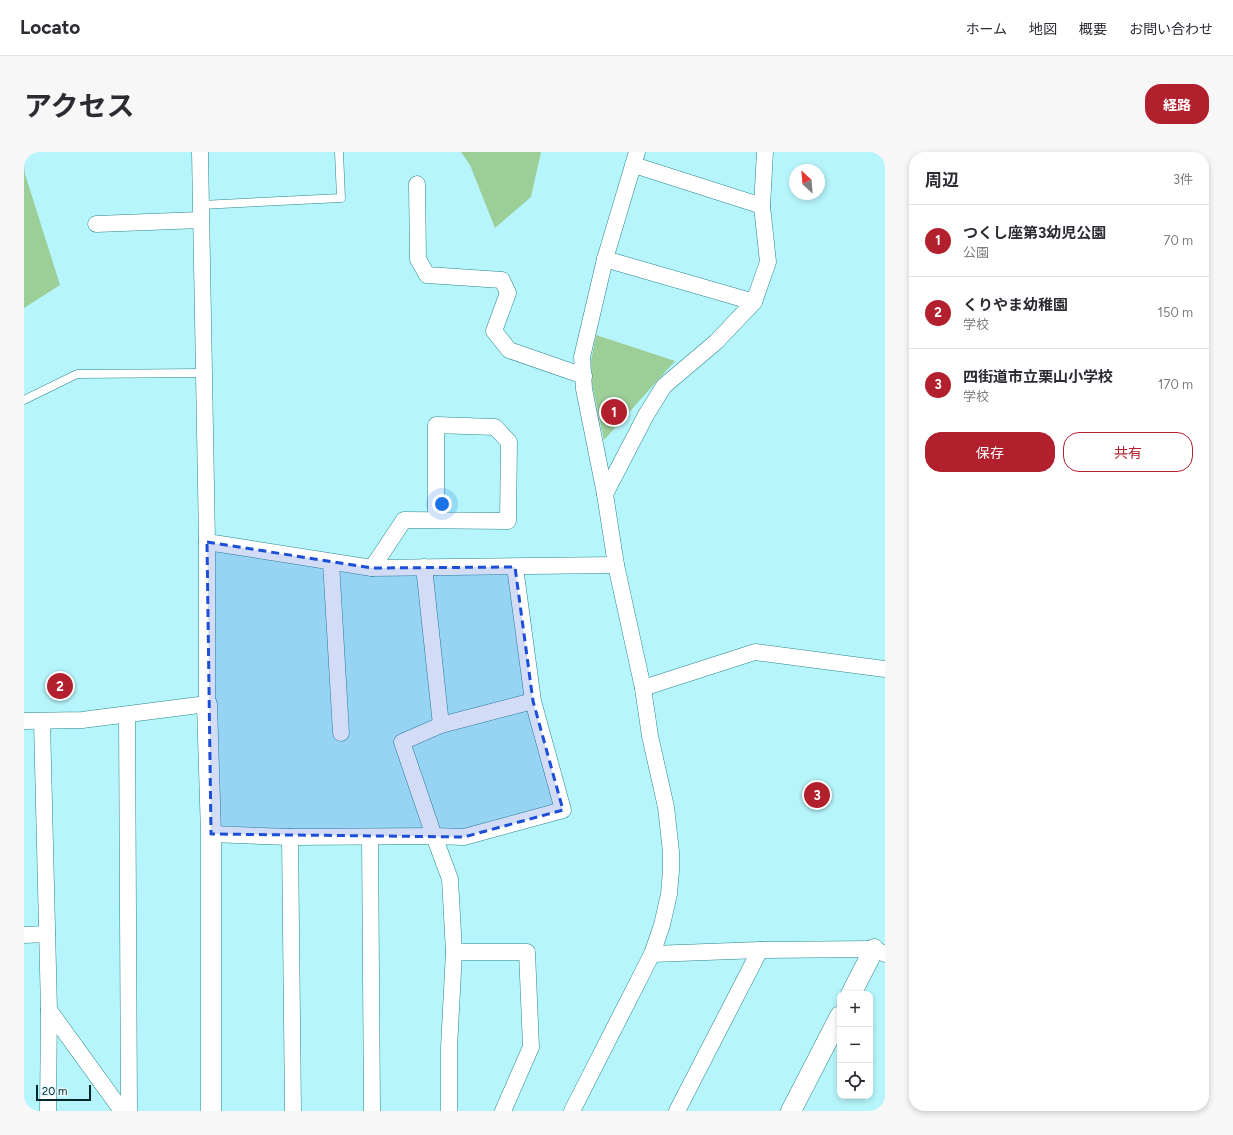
<!DOCTYPE html>
<html lang="ja">
<head>
<meta charset="utf-8">
<style>
  :root { --surface:#fff; --page:#f7f7f7; --text:#2b2b33; --muted:#7c7c81; --line:#e1e1e2; --accent:#b2202d }
  body { margin:0; font-family:Figtree,"Noto Sans JP",sans-serif; background:var(--page); color:var(--text) }
  .controls { position:absolute; right:12px; bottom:12px; display:grid; overflow:hidden; border-radius:8px; box-shadow:0 2px 6px #0003 }
  .controls button { width:36px; height:36px; display:grid; place-items:center; padding:0; border:0; border-bottom:1px solid var(--line); background:var(--surface); color:var(--text); font:20px sans-serif }
  .compass { position:absolute; left:765px; top:12px; width:36px; height:36px; border-radius:50%; background:var(--surface); box-shadow:0 2px 6px #0003; rotate:334deg }
  .scale { position:absolute; left:12px; bottom:10px; width:55px; box-sizing:border-box; padding-left:4px; border:2px solid #00282b; border-top:0; font-size:11px; line-height:14px; white-space:nowrap; color:#00282b; -webkit-text-stroke:3px #e6fafc; paint-order:stroke }
  .you { position:absolute; left:418px; top:352px; width:14px; height:14px; margin:-10px; border:3px solid #fff; border-radius:50%; background:#1a73e8; box-shadow:0 0 0 6px #1a73e833 }
  .badge { display:grid; place-items:center; width:26px; height:26px; border-radius:50%; background:var(--accent); color:#fff; font-size:13px; font-weight:700 }
  .pin { position:absolute; translate:-50% -50%; border:2px solid #fff; box-shadow:0 1px 4px #0006 }
  .list { margin:0; padding:0; list-style:none }
  h2 { display:flex; justify-content:space-between; align-items:center; height:52px; margin:0; padding:0 16px; font-size:17px }
  h2 small { font-size:13px; font-weight:400; color:var(--muted) }
  .list li { display:grid; grid-template-columns:26px 1fr auto; gap:12px; align-items:center; box-sizing:border-box; height:72px; padding:0 16px; border-top:1px solid var(--line) }
  .list b { display:block; font-size:15px; white-space:nowrap }
  .list p { margin:0; font-size:13px; white-space:nowrap; color:var(--muted) }
  .list em { font-size:13px; font-style:normal; color:var(--muted) }
  .actions { display:flex; gap:8px; padding:12px 16px }
  .actions a { flex:1; padding:9px 0; border:1px solid var(--accent); border-radius:16px; text-align:center; font-size:14px; color:var(--accent) }
  .actions .main { background:var(--accent); color:#fff }
  .icon { flex:none; width:22px; height:22px; fill:none; stroke:currentColor; stroke-width:2; stroke-linecap:round; stroke-linejoin:round }
  .map { position:relative; flex:none; width:861px; height:959px; overflow:hidden; border-radius:16px }
  header { display:flex; align-items:center; gap:24px; box-sizing:border-box; height:56px; padding:0 20px; background:var(--surface); border-bottom:1px solid var(--line) }
  header strong { font-size:19px }
  nav { display:flex; gap:22px; margin-inline-start:auto; font-size:14px }
  .intro { display:flex; align-items:center; justify-content:space-between; box-sizing:border-box; height:96px; padding:0 24px }
  h1 { margin:0; font-size:28px }
  .button { padding:10px 18px; border-radius:16px; background:var(--accent); color:#fff; font-size:14px; font-weight:700 }
  main { display:flex; gap:24px; padding:0 24px }
  aside { flex:1; background:var(--surface); border-radius:16px; box-shadow:0 2px 6px #0003 }
  .map>svg:first-child { display:block }
  .green { fill:#9cce98 }
  .lines { fill:none; stroke-linecap:round; stroke-linejoin:round }
  .service-casing { stroke:#2a868e; stroke-width:9 }
  .minor-casing { stroke:#2a868e; stroke-width:17 }
  .tertiary-casing { stroke:#2a868e; stroke-width:21 }
  .service { stroke:#fff; stroke-width:8 }
  .minor { stroke:#fff; stroke-width:16 }
  .tertiary { stroke:#fff; stroke-width:20 }
  .marked { fill:#1d4ed8; fill-opacity:0.2; stroke:#1d4ed8; stroke-width:3; stroke-dasharray:8 5; stroke-linejoin:round }
</style>
</head>
<body>
<header>
<strong>Locato</strong>
<nav><a>ホーム</a><a>地図</a><a>概要</a><a>お問い合わせ</a></nav>
</header>
<div class="intro"><h1>アクセス</h1><a class="button">経路</a></div>
<main>
<div class="map">
<svg width="861" height="959" viewBox="0 0 861 959">
  <rect width="100%" height="100%" fill="#b6f5fb"/>
  <g class="green">
    <polygon points="437,0 517,0 507,45 471,76 446,13"/>
    <polygon points="0,13 1,22 36,133 0,156"/>
    <polygon points="572,183 651,209 580,288 568,232 567,209"/>
  </g>
  <g class="lines">
    <g class="service-casing">
      <g id="service">
        <polyline points="177,53 317,46 315,0"/>
        <polyline points="0,248 53,222 180,221"/>
      </g>
    </g>
    <g class="minor-casing">
      <g id="minor">
        <polyline points="610,13 738,54"/>
        <polyline points="393,32 394,107 403,123 478,128 484,141 470,179 485,198 560,224"/>
        <polyline points="72,72 177,68"/>
        <polyline points="581,107 730,150"/>
        <polyline points="581,342 622,263 640,234 692,190 730,150 744,110 738,54 741,0"/>
        <polyline points="183,390 348,416 592,413"/>
        <polyline points="307,410 317,581"/>
        <polyline points="400,415 417,573"/>
        <polyline points="491,415 509,549 539,658 440,685 410,684 378,590 417,573 509,549"/>
        <polyline points="348,416 380,368 484,369 485,290 471,275 412,273 412,368"/>
        <polyline points="619,536 731,500 861,517"/>
        <polyline points="103,563 105,959"/>
        <polyline points="0,569 58,568 183,552 183,390 176,0"/>
        <polyline points="18,570 25,858 98,959"/>
        <polyline points="187,682 266,685 410,684 426,727 430,800 425,896 425,959"/>
        <polyline points="266,685 269,959"/>
        <polyline points="346,685 348,959"/>
        <polyline points="0,783 23,782"/>
        <polyline points="430,800 503,800 507,895 479,959"/>
        <polyline points="628,802 736,798 850,797 861,802"/>
        <polyline points="24,959 25,858"/>
        <polyline points="548,959 628,802 638,773 645,742 647,719 647,700 642,655 626,584 619,536 592,413 581,342 560,237 558,205 581,107 613,0"/>
        <polyline points="653,959 736,798"/>
      </g>
    </g>
    <g class="tertiary-casing">
      <g id="tertiary">
        <polyline points="183,552 187,682 187,959"/>
        <polyline points="827,842 850,797"/>
        <polyline points="767,959 816,864"/>
      </g>
    </g>
    <use href="#service" class="service"/>
    <use href="#minor" class="minor"/>
    <use href="#tertiary" class="tertiary"/>
  </g>
  <path class="marked" d="M183,390L348,416L491,415L509,549L539,658L440,685L187,682Z"/>
</svg>
<div class="controls">
<button>+</button>
<button>−</button>
<button><svg class="icon" aria-label="locate" viewBox="0 0 24 24"><circle cx="12" cy="12" r="6"/><path d="M12 2v4M12 18v4M2 12h4M18 12h4"/></svg></button>
</div>
<svg class="compass" viewBox="-18 -18 36 36"><path d="M0-13l5 13h-10z" fill="#e53935"/><path d="M0 13l5-13h-10z" fill="#7c7c81"/></svg>
<div class="scale">20 m</div>
<div class="you"></div>
<div class="pin badge" style="left:590px;top:260px">1</div>
<div class="pin badge" style="left:36px;top:534px">2</div>
<div class="pin badge" style="left:793px;top:643px">3</div>
</div>
<aside>
<h2>周辺<small>3件</small></h2>
<ul class="list">
<li><span class="badge">1</span><div><b>つくし座第3幼児公園</b><p>公園</p></div><em>70 m</em></li>
<li><span class="badge">2</span><div><b>くりやま幼稚園</b><p>学校</p></div><em>150 m</em></li>
<li><span class="badge">3</span><div><b>四街道市立栗山小学校</b><p>学校</p></div><em>170 m</em></li>
</ul>
<div class="actions"><a class="main">保存</a><a>共有</a></div>
</aside>
</main>
</body>
</html>
